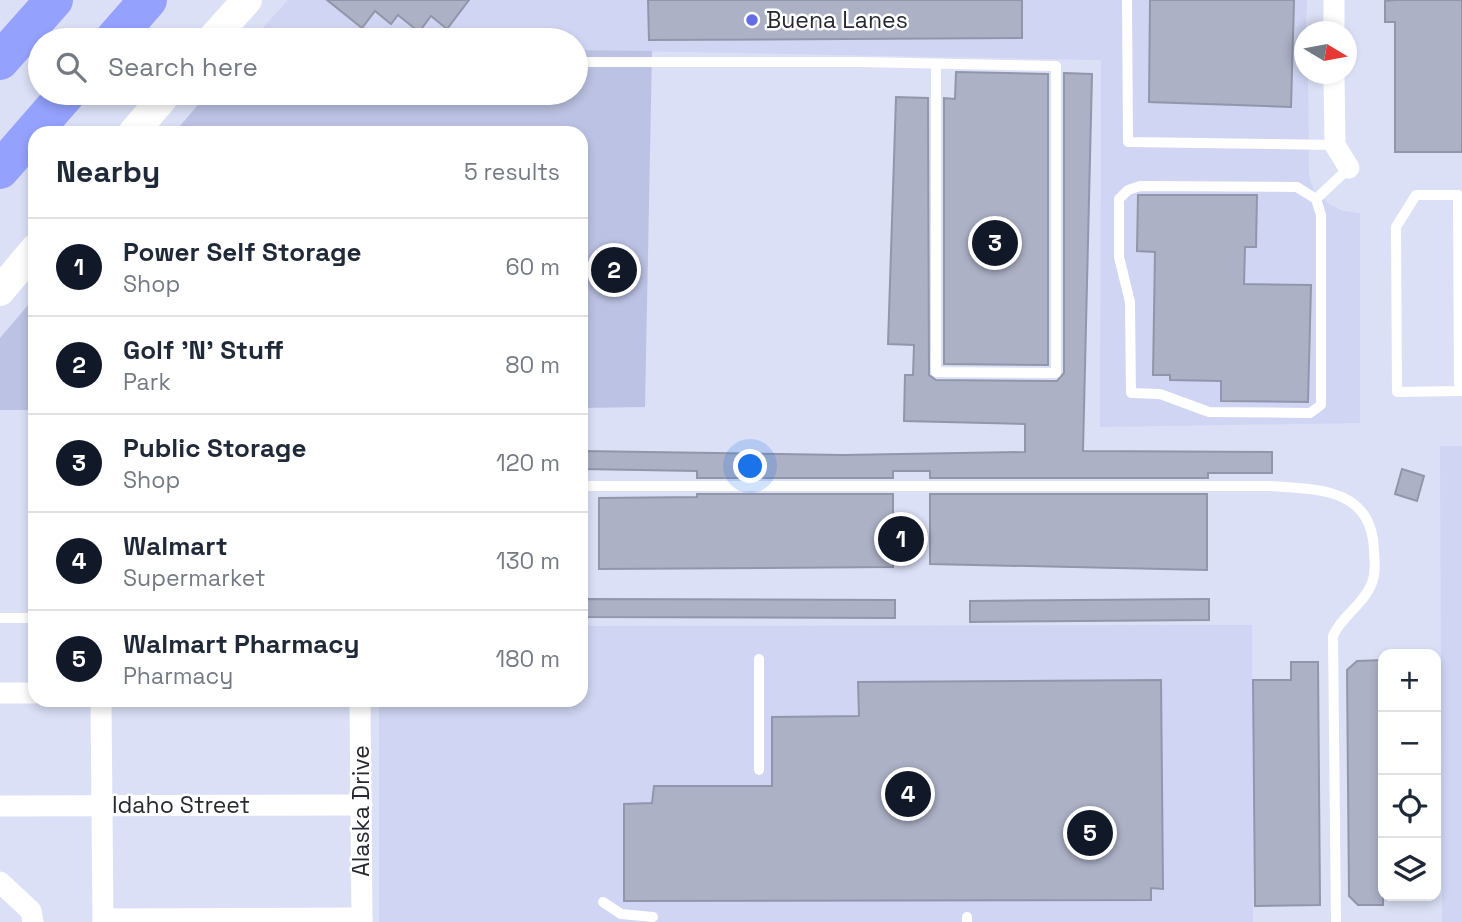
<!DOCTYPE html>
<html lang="en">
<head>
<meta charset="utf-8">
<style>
  :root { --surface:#fff; --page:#f6f6f7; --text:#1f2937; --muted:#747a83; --line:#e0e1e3; --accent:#111827 }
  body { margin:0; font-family:"Space Grotesk",sans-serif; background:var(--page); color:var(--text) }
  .controls { position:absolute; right:21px; bottom:21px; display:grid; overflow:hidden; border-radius:14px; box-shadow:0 4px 10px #0003 }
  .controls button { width:63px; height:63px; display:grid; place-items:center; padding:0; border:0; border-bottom:2px solid var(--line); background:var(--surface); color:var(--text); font:35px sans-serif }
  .compass { position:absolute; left:1294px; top:21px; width:63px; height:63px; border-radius:50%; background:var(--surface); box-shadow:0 4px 10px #0003; rotate:100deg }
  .you { position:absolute; left:751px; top:467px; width:24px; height:24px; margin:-18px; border:5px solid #fff; border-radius:50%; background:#1a73e8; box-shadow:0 0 0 10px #1a73e833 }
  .badge { display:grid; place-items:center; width:46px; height:46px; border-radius:50%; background:var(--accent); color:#fff; font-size:23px; font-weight:700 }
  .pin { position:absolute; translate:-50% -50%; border:4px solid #fff; box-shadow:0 2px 7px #0006 }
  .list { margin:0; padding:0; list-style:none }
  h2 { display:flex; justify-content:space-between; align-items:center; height:91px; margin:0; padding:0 28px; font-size:30px }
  h2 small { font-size:23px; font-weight:400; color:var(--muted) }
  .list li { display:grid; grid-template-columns:46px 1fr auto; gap:21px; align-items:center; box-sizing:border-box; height:98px; padding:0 28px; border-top:2px solid var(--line) }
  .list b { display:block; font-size:26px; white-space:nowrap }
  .list p { margin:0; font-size:23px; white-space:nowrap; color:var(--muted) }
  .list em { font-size:23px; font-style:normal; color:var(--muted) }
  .icon { flex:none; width:38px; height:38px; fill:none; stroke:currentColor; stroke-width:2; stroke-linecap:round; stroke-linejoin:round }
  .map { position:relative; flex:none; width:1462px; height:922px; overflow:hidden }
  .search { position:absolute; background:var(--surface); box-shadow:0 4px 10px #0003; left:28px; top:28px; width:560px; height:77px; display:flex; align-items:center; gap:18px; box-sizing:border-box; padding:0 24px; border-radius:38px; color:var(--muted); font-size:26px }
  .panel { position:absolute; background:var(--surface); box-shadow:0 4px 10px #0003; left:28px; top:126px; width:560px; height:581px; border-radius:21px }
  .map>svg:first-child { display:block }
  .built { fill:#cfd5f2 }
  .green { fill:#bcc2e3 }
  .building { fill:#acb1c6; stroke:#9196aa; stroke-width:2 }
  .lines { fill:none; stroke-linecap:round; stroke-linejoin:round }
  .lane { stroke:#fff; stroke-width:10 }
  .street { stroke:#fff; stroke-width:21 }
  .secondary { stroke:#fff; stroke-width:30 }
  .highway { stroke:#94a2fe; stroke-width:38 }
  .poi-dot { fill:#636ce5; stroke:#fff; stroke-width:2.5 }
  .labels { text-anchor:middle; stroke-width:5; stroke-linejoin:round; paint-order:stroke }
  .poi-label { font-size:23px; fill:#272931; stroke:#fff; text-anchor:start }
  .street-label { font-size:23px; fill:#272931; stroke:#fff }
</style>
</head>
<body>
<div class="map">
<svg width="1462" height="922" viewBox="0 0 1462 922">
  <rect width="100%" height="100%" fill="#dbe0f6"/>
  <g class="built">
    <polygon points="288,0 1307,0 1304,74 1308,74 1309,176 1314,191 1329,204 1343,211 1360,213 1360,423 1100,427 1101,60 576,50 576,40 252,40"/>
    <polygon points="1440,446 1462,446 1462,922 1442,922"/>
    <polygon points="1252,625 1253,922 379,922 379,700 581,700 581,626"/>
  </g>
  <g class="green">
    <polygon points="576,50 652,51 645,407 581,408 581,133 174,133 208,93 576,93"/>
    <polygon points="35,297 35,410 0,410 0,338"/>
  </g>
  <g class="building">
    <polygon points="327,0 469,0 447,29 431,16 419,32 398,15 391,24 375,11 362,28"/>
    <polygon points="648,0 1022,0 1022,38 649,40"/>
    <polygon points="1150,0 1294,0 1291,107 1149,102"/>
    <polygon points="1396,0 1462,0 1462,152 1395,152 1395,22 1385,22 1385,1"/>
    <polygon points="956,72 1048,74 1048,365 944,364 944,98 955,99"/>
    <polygon points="1064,73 1092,74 1083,451 1272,452 1272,473 1208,473 1208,478 930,478 930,471 893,471 893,478 697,478 697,471 582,469 583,451 843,455 1025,452 1025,424 904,421 905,375 913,375 914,345 888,344 896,97 928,98 929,375 936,380 1057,381 1064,373"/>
    <polygon points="1138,195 1257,195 1256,247 1245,247 1244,284 1311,285 1308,402 1221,401 1221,381 1170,380 1170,375 1153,375 1155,252 1137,251"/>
    <polygon points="1402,469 1424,476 1417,501 1395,494"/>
    <polygon points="697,494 893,494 893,567 599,569 599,498 697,497"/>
    <polygon points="930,494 1207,494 1207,570 930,564"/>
    <polygon points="583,599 895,600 895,618 582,617"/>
    <polygon points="1206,599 1209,599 1209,620 970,622 970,601"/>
    <polygon points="1383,660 1383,905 1358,905 1349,896 1347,670 1357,661"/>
    <polygon points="1291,662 1318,662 1320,905 1255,906 1253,680 1291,680"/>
    <polygon points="1161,680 1163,889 1151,888 1151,900 624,901 624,804 652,803 654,786 772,786 772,717 859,716 858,682"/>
  </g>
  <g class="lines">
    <g class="lane">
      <polyline points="1127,0 1128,142 1335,145"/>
      <polyline points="576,62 860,62 1056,66 1056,373 936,372 936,65"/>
      <polyline points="1316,199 1321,215 1321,405 1310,413 1209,412 1160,394 1131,393 1130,302 1119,257 1119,199 1128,190 1140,186 1297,187 1316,199 1349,168"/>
      <polyline points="1459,391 1458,195 1416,195 1396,227 1397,392 1459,391 1462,391"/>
      <path d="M581,486H1271C1321,489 1373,489 1374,552C1375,566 1376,577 1369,589C1360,607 1341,617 1333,636L1336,922"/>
      <polyline points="0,618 35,618"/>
      <polyline points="759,659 759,770"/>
      <polyline points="603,902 621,914 653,917"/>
      <polyline points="967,917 967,922"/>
    </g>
    <g class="street">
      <polyline points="1334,0 1334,32"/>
      <polyline points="1334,74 1335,145 1349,168"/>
      <polyline points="0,693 35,693"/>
      <polyline points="101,700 103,922"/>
      <polyline points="360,700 362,922"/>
      <polyline points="0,806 362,805"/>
      <polyline points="0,882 31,911 33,922"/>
      <polyline points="103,919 362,918"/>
    </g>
    <g class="secondary">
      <polyline points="211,40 247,0"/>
      <polyline points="133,133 167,93"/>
      <polyline points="0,291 35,249"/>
    </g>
    <g class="highway">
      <polyline points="113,40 148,0"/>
      <polyline points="0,61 54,0"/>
      <polyline points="0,170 67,93"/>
    </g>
  </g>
  <circle class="poi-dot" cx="752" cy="20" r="7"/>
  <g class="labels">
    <g class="poi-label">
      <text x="766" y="28">Buena Lanes</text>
    </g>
    <g class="street-label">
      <text x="181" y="813">Idaho Street</text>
      <text transform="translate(361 811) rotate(-90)" y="8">Alaska Drive</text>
    </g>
  </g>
</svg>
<div class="controls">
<button>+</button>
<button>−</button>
<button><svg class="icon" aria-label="locate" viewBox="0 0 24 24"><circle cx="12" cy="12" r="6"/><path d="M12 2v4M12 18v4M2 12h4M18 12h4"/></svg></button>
<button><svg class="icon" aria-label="layers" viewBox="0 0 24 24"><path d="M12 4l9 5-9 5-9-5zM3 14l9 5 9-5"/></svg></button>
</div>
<svg class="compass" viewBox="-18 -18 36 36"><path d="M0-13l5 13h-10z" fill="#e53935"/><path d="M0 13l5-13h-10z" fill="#747a83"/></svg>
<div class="you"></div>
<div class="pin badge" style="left:901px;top:539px">1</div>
<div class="pin badge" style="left:614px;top:270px">2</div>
<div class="pin badge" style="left:995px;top:243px">3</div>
<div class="pin badge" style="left:908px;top:794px">4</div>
<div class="pin badge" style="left:1090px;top:833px">5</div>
<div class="search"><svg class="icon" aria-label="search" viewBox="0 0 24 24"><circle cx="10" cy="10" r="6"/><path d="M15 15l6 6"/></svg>Search here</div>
<section class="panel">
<h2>Nearby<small>5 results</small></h2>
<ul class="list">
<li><span class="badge">1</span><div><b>Power Self Storage</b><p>Shop</p></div><em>60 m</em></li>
<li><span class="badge">2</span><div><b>Golf 'N' Stuff</b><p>Park</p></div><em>80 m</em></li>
<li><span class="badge">3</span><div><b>Public Storage</b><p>Shop</p></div><em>120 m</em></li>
<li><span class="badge">4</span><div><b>Walmart</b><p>Supermarket</p></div><em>130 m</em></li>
<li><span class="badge">5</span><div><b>Walmart Pharmacy</b><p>Pharmacy</p></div><em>180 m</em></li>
</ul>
</section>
</div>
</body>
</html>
